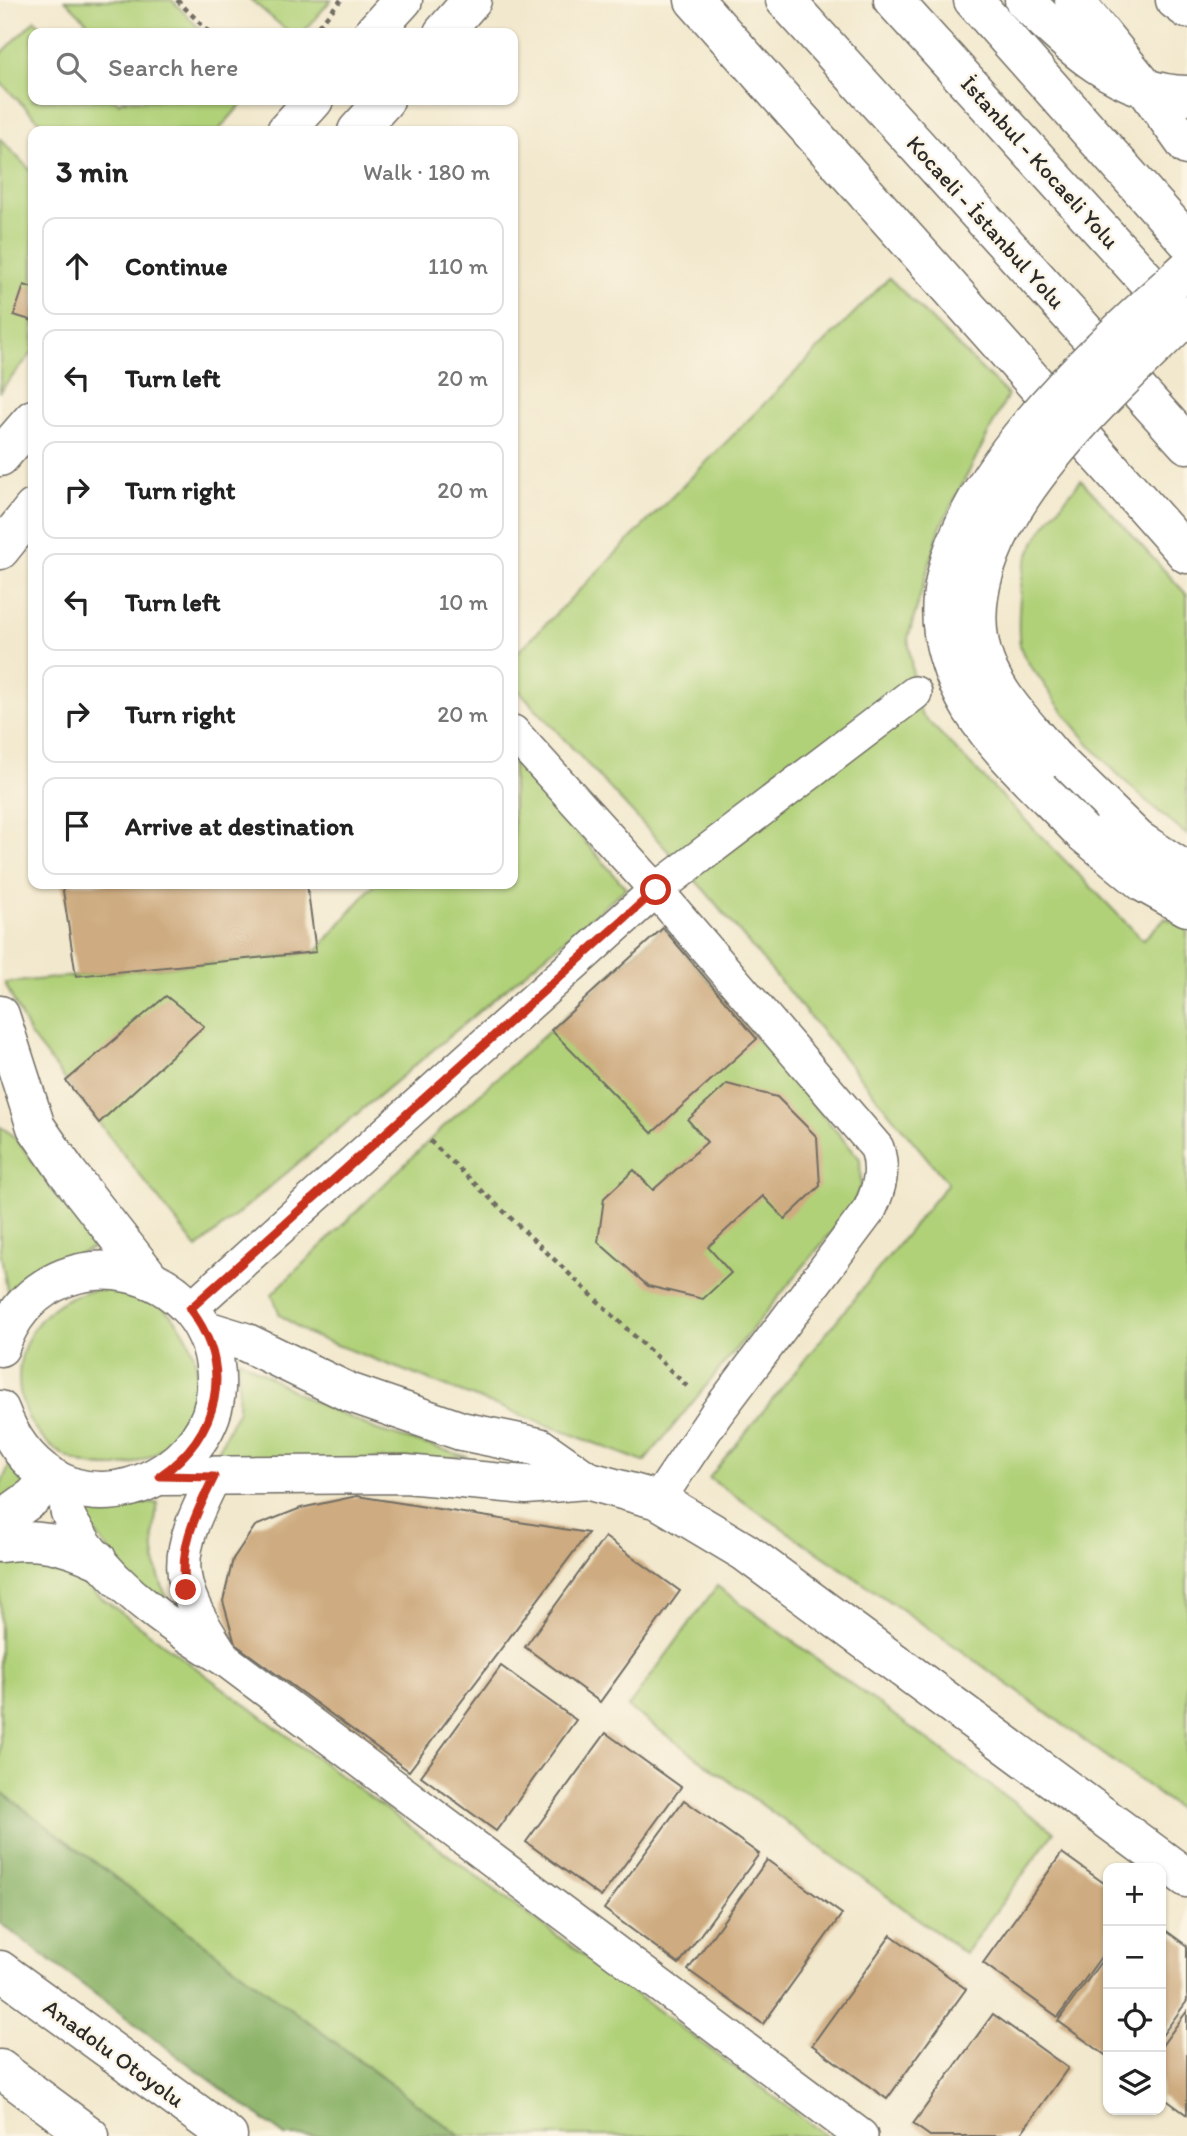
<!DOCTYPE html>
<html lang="en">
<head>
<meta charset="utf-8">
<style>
  :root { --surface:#fff; --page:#f2f2f2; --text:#222; --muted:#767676; --line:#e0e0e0 }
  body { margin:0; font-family:Itim,sans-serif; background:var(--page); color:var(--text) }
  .controls { position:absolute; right:21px; bottom:21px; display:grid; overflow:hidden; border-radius:14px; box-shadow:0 2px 5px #0004 }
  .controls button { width:63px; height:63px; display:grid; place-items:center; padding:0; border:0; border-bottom:2px solid var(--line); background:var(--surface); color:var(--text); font:35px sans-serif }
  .stop { position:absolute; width:21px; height:21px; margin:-16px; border:5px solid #c8321e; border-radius:50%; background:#fff }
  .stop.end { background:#c8321e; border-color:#fff; box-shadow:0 2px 7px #0008 }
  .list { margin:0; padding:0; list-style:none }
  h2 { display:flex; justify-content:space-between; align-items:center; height:91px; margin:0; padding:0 28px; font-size:30px }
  h2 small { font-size:23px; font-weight:400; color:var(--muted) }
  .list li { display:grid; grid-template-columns:46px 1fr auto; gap:21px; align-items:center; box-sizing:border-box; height:98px; margin:0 14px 14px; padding:0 14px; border:2px solid var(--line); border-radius:14px }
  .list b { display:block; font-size:26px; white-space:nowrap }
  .list em { font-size:23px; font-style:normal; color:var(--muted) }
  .icon { flex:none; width:38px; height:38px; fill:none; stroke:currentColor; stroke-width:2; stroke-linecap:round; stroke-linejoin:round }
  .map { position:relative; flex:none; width:1187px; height:2136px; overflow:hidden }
  .search { position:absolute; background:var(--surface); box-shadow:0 2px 5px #0004; left:28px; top:28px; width:490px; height:77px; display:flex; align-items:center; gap:18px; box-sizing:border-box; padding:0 24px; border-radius:14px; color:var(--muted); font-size:26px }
  .panel { position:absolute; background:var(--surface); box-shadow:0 2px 5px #0004; left:28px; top:126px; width:490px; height:763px; border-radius:14px }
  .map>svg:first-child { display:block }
  .green { fill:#b1d179; stroke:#6e7e52; stroke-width:2 }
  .forest { fill:#8cb369; stroke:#5c6f4a; stroke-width:2 }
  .building { fill:#ceab80 }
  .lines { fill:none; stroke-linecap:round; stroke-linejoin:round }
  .street-casing { stroke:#716d64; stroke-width:36 }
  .secondary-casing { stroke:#716d64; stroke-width:41 }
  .highway-casing { stroke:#716d64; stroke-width:41 }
  .path { stroke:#716d64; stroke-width:4.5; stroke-dasharray:5 5; stroke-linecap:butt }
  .street { stroke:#fff; stroke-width:33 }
  .secondary { stroke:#fff; stroke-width:38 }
  .highway { stroke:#fff; stroke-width:38 }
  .secondary-bridge-casing { stroke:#716d64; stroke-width:41; stroke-linecap:butt }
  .secondary-bridge { stroke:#fff; stroke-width:38 }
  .route { stroke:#c8321e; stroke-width:9 }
  .labels { text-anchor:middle; stroke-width:5; stroke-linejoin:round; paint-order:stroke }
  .street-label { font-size:23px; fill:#2b2b2b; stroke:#fcf5e5 }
</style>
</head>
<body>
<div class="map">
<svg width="1187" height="2136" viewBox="0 0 1187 2136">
  <rect width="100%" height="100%" fill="#fcf5e5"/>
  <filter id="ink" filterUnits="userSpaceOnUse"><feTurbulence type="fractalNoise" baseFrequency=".0143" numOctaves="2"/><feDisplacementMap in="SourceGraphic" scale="14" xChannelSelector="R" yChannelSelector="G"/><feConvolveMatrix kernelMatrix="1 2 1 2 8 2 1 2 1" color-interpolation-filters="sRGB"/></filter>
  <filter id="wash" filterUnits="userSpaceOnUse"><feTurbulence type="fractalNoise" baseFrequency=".00686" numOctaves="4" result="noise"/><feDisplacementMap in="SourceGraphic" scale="28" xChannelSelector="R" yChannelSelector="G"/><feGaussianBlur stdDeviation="1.57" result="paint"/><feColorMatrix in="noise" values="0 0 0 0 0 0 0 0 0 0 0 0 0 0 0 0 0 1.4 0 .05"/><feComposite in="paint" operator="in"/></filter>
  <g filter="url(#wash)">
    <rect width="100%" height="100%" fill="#f2e8cd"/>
    <g class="green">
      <polygon points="65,0 172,0 204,33 98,33"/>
      <polygon points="251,0 331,0 303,33 290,33"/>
      <polygon points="35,20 49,33 33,33 33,100 116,100 119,103 122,100 245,100 218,131 49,131 0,82 0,55"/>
      <polygon points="0,139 33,173 33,352 0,391"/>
      <polygon points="889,278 1008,395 940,528 908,638 915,693 921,714 1143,940 1165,918 1187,927 1187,1815 962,1651 709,1478 948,1183 706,892 513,684 513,657"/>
      <path d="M1081,480L1187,595V835C1128,788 1083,744 1041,680C1035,671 1024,660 1021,649C1016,633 1020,575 1027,559C1039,529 1061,505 1081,480Z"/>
      <polygon points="513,760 626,888 197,1248 30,1035 5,983 316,952 374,884 513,884"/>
      <polygon points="663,928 860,1159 861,1186 851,1208 644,1462 308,1334 280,1315 272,1294 442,1128"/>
      <path d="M0,1127C21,1135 44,1181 59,1200C72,1215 85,1231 99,1246L39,1269L8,1294L0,1251Z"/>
      <circle cx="108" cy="1378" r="89"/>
      <polygon points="239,1359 302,1396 377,1430 468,1457 212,1463 238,1410"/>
      <polygon points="13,1458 32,1486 0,1504 0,1486"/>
      <path d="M158,1503C148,1551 155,1573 175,1617L134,1584L75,1506Z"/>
      <polygon points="28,1560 51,1564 76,1579 827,2136 460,2136 0,1791 0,1566"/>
      <polygon points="717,1586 1054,1832 965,1953 628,1707"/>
    </g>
    <polygon class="forest" points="0,1791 460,2136 285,2136 0,1923"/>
    <g id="blocks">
      <g class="building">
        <polygon points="24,285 33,288 33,321 14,315"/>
        <polygon points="62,884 307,884 316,952 76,976"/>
        <polygon points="663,928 757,1039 652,1133 551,1030"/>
        <polygon points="166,996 204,1026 99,1123 66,1081"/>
        <polygon points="727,1084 777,1097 817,1137 820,1186 785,1219 763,1196 708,1247 731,1273 703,1299 648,1286 598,1242 604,1198 634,1170 653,1190 707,1142 688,1120"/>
        <polygon points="357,1496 588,1533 409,1771 235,1644 223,1601 233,1559 255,1526 301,1508"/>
        <polygon points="605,1537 680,1591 600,1702 525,1647"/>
        <polygon points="501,1666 576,1720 496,1831 421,1776"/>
        <polygon points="606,1733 681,1787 601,1897 526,1842"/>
        <polygon points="684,1800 759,1854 679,1964 604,1909"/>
        <polygon points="1062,1853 1108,1886 1108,1947 1058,2017 983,1963"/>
        <polygon points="767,1860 842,1914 763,2024 688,1970"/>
        <polygon points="1161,1927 1187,1946 1187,2001 1161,2037"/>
        <polygon points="891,1935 966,1989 887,2099 812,2045"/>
        <polygon points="1108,1952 1108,2057 1058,2021"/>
        <polygon points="1187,2011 1187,2115 1161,2096 1161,2047"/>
        <polygon points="993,2014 1068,2068 1019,2136 930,2136 913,2124"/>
      </g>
    </g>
  </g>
  <g filter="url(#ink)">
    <use href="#blocks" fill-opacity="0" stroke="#716d64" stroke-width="2"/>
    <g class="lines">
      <g class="street-casing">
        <g id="street">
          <path d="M513,732L656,890L877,1148C884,1171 880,1187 870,1209L716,1414L658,1500"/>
          <polyline points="190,1309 656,890 915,693"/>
          <path d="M214,1477C174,1557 171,1577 221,1653"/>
          <path d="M69,1484C68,1492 65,1504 67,1511C70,1523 80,1534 86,1544C123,1595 174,1628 227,1661L861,2136"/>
        </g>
      </g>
      <g class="secondary-casing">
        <g id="secondary">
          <polyline points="694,0 1187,554"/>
          <polyline points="1074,0 1147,90 1187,146"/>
          <polyline points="1175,0 1187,9"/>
          <polyline points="373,33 403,0"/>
          <polyline points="443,33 472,0"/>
          <polyline points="286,131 314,100"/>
          <polyline points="357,131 385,100"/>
          <polyline points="0,457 33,419"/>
          <polyline points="0,550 33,509"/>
          <polyline points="1053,757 1138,840 1187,872"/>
          <polyline points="1082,832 1144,883 1187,907"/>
          <polyline points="0,1015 36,1127 67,1172 149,1277"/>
          <polyline points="206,1330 245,1342 348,1392 461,1431 539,1447 586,1480"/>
          <path d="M0,1347C43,1224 222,1258 216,1389C212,1464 115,1519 50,1476C25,1460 10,1437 0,1410"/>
          <polyline points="160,1476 405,1474 526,1485 586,1480 658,1500 745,1552 1187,1878"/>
          <polyline points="0,1521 33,1497 51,1478"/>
          <path d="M0,1543C36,1537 64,1544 97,1559"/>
        </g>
      </g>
      <g class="highway-casing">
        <g id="highway">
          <polyline points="785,0 1187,444"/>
          <polyline points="893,0 1181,318"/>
          <polyline points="973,0 1187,241"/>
          <path d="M1024,0C1069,45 1119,94 1187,95"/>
          <polyline points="0,1970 228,2136"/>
          <polyline points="0,2069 90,2136"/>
        </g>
      </g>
      <g class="path">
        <polyline points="177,0 210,33"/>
        <polyline points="312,33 341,0"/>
        <polyline points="430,1141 690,1389"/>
      </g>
      <use href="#street" class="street"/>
      <use href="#secondary" class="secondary"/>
      <use href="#highway" class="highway"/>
      <g class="secondary-bridge-casing">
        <g id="secondary-bridge">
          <path d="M1053,757C1029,728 998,698 985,662C939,535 1109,395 1187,315"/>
          <path d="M1082,832C1045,793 1001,755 972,710C953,679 938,636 942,599C955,475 1099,349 1187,269"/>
        </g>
      </g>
      <use href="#secondary-bridge" class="secondary-bridge"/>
    </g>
  </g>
  <g class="lines" filter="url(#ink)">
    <path class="route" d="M186,1590C178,1547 196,1514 214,1477L160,1476C219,1435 235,1368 190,1309L656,890"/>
  </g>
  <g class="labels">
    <g class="street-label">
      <text transform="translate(1040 162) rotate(48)" y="8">İstanbul - Kocaeli Yolu</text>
      <text transform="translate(986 222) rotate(48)" y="8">Kocaeli - İstanbul Yolu</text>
      <text transform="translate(114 2053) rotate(36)" y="8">Anadolu Otoyolu</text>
    </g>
  </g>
</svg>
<div class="controls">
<button>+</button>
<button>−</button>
<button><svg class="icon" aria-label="locate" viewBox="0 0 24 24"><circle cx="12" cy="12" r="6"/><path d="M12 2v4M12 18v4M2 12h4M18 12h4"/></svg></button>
<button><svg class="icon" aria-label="layers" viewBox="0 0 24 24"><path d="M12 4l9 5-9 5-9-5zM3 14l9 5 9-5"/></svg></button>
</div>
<div class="stop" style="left:656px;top:890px"></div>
<div class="stop end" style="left:186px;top:1590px"></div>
<div class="search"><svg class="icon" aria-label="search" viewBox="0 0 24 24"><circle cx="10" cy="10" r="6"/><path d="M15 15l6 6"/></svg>Search here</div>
<section class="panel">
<h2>3 min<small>Walk · 180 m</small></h2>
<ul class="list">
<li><svg class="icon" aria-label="ahead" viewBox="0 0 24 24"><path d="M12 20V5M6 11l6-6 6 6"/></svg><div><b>Continue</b></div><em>110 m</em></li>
<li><svg class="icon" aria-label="left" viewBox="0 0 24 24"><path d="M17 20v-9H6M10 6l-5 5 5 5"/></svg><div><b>Turn left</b></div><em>20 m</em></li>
<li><svg class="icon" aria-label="right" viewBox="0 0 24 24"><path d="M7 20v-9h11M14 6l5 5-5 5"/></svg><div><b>Turn right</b></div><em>20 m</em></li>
<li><svg class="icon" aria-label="left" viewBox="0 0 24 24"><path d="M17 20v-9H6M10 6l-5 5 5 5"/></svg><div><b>Turn left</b></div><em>10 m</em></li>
<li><svg class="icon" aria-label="right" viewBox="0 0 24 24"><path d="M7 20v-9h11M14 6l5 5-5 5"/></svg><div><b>Turn right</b></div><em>20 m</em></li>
<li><svg class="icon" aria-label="arrive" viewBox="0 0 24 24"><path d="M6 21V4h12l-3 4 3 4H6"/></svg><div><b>Arrive at destination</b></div></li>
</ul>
</section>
</div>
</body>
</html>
